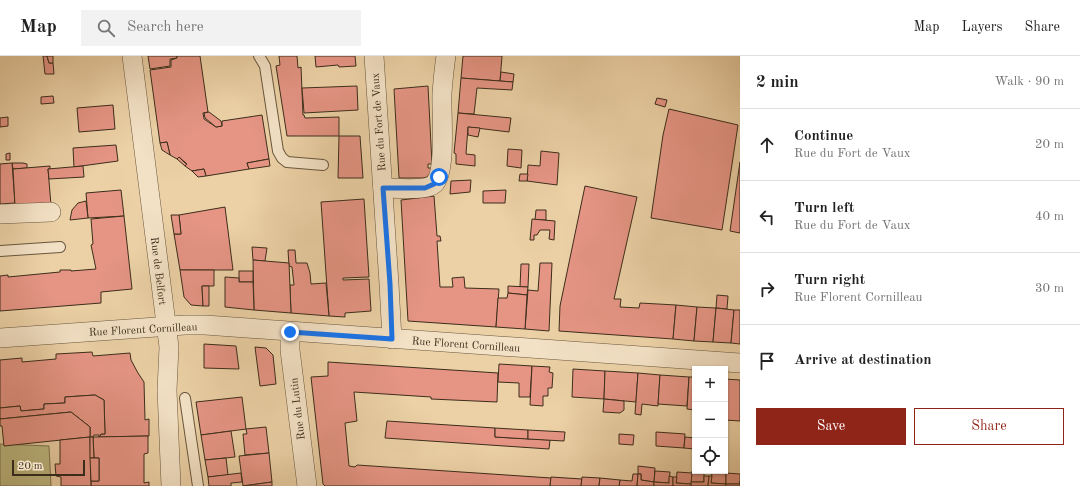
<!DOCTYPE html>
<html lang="en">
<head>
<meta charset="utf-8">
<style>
  :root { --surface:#fff; --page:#f2f2f2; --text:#222; --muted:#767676; --line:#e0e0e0; --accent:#8f2418 }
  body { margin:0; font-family:"Old Standard TT",serif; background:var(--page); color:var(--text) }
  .controls { position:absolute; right:12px; bottom:12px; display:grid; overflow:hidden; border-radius:0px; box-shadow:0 1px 3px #0004 }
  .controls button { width:36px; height:36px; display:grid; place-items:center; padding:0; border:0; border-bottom:1px solid var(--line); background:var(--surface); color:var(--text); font:20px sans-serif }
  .scale { position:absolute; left:12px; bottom:10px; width:73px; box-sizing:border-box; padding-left:4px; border:2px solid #3c2d1a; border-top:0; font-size:11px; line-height:14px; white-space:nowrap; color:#3c2d1a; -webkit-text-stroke:3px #f3e1c5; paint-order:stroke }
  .stop { position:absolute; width:12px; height:12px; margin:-9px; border:3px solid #1a73e8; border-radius:50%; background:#fff }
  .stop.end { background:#1a73e8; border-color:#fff; box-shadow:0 1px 4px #0008 }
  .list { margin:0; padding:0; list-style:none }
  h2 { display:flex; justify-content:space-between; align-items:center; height:52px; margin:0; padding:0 16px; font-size:17px }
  h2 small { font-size:13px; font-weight:400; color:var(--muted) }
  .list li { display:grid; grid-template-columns:26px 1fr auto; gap:12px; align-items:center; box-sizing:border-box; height:72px; padding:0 16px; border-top:1px solid var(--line) }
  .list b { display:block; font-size:15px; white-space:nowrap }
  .list p { margin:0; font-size:13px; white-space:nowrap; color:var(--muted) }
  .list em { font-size:13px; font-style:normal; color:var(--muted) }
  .actions { display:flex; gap:8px; padding:12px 16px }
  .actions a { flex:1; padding:9px 0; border:1px solid var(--accent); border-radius:0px; text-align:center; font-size:14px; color:var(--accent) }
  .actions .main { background:var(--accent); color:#fff }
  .icon { flex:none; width:22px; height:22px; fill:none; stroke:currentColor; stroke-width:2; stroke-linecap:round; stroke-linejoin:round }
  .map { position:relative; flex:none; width:740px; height:430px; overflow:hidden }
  header { display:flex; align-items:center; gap:24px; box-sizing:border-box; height:56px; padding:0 20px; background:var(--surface); border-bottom:1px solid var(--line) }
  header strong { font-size:19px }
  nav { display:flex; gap:22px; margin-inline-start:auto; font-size:14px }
  .search { width:280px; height:36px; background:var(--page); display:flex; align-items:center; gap:10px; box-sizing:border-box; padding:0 14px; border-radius:0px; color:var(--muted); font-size:15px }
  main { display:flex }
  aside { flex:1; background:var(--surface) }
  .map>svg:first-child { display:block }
  .green { fill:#beb982; stroke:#7d734e }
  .building { fill:#e69585; stroke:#3c2d1a }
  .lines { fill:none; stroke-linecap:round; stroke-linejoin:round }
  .service-casing { stroke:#68563d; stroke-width:12 }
  .minor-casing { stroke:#68563d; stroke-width:20 }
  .service { stroke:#f3e1c5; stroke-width:10 }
  .minor { stroke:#f3e1c5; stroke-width:19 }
  .route { stroke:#1a73e8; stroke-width:5 }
  .labels { text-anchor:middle; stroke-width:4; stroke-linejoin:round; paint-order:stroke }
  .street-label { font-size:11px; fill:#3c2d1a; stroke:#f3e1c5 }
</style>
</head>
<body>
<header>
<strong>Map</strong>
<div class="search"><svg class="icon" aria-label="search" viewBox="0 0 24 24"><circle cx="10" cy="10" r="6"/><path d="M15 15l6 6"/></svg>Search here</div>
<nav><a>Map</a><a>Layers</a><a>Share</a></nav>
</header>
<main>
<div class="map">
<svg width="740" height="430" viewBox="0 0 740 430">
  <rect width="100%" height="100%" fill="#ecd1a6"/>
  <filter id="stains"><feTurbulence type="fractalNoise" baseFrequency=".005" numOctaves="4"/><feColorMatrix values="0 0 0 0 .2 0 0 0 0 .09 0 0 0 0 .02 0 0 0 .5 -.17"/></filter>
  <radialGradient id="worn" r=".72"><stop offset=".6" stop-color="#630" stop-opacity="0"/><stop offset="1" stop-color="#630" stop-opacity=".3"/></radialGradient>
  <polygon class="green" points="0,388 49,390 51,430 0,430"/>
  <g class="building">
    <polygon points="43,0 47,0 49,7 53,7 54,18 45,18"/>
    <polygon points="47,0 53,0 53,7 49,7"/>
    <polygon points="148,0 177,0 177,2 170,3 170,10 150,13"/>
    <polygon points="177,0 200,0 208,56 203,57 204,63 216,71 222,70 222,65 262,59 269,103 247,107 249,113 206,120 204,113 192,115 185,110 187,108 179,101 177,103 170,99 167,86 160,87 150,14 171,11 171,4 177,2"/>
    <polygon points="279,0 297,0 298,12 301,11 303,59 304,59 305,62 339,61 339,80 287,80 276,10 280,9"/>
    <polygon points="315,0 355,0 356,10 339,11 338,9 316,11"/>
    <polygon points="463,0 502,0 500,25 461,22"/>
    <polygon points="501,16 514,18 513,26 500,25"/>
    <polygon points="461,22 513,26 512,34 477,32 474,58 458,57"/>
    <polygon points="357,30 358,54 304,57 302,32"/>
    <polygon points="428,30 432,108 428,108 428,112 431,112 432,115 427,121 423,122 399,122 394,33"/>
    <polygon points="53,40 54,47 41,48 41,41"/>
    <polygon points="657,42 667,44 665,51 655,48"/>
    <polygon points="113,49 115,73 79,76 77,52"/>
    <polygon points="669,53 738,69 722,174 651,162 663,79"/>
    <polygon points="209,56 221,65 222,70 216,71 205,62 204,57"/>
    <polygon points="458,57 511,62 509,76 468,71 466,98 475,99 475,110 456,108 456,98 454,97"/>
    <polygon points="8,61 8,70 0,71 0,62"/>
    <polygon points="468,71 480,72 478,81 468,79"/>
    <polygon points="339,80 360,80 363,122 338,122"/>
    <polygon points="167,86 170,99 162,94 160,87"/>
    <polygon points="116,89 118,105 74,111 73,92"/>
    <polygon points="508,93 522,94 521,112 507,110"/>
    <polygon points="541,95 559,97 557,129 527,125 528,109 540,110"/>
    <polygon points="10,97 10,104 6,104 6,98"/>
    <polygon points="179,101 185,107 187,108 185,110 177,103"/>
    <polygon points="269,103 270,110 249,113 247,107"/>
    <polygon points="740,106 740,177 730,175"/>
    <polygon points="12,107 23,107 27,108 27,112 13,113"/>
    <polygon points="12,107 15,147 0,148 0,108"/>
    <polygon points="50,110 50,113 48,113 51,149 15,150 13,113"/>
    <polygon points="83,110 84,121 49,123 48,113"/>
    <polygon points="204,113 206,120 198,121 192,115"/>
    <polygon points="520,118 528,118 527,125 519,125"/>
    <polygon points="471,124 470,136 450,138 451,125"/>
    <polygon points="585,130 637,141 614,243 621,243 620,251 639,252 640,247 676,249 673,283 559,275 560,250"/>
    <polygon points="121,134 124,160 88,162 86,137"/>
    <polygon points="506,134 505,147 483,147 483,135"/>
    <polygon points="434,140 437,180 440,180 441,185 437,185 440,231 453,231 452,222 464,221 465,232 499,233 496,271 408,265 401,144"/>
    <polygon points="364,143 369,221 343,222 343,224 369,223 371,255 345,257 345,261 329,260 321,146"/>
    <polygon points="86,145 88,162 70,164 72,154 78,147"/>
    <polygon points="225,151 233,214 180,214 174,178 181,178 179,159"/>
    <polygon points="536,154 546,154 546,164 535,164"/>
    <polygon points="171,159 179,159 181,178 174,178"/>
    <polygon points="124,160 132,233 101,236 101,247 0,255 0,220 8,219 8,221 60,216 60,214 71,214 71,215 96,213 91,189 93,188 91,163"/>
    <polygon points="532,163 555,165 554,184 549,183 550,174 540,174 537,179 534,179 534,184 530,184"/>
    <polygon points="252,191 267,192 265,205 253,204"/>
    <polygon points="288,194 295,194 296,207 307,207 310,217 311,228 326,227 329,260 291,257 290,229 294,229 292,211 289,210"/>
    <polygon points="253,204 289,207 291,257 254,254"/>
    <polygon points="540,207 552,207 549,275 525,273 528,234 538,235"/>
    <polygon points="521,208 529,208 528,231 520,231"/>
    <polygon points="180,214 214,214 214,230 202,230 203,250 191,249 184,241"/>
    <rect x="239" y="215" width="14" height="11"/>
    <polygon points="225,221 239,222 239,226 253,226 254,254 225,251"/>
    <polygon points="202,230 209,230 209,250 203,250"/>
    <polygon points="508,230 528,231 527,239 508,237"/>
    <polygon points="508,237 527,239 525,273 496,271 498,242 507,242"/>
    <polygon points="717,239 728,240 727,253 716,252"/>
    <polygon points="676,249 697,251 694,285 673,283"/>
    <polygon points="697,251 716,252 713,286 694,285"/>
    <polygon points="716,252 734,254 731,287 713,286"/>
    <polygon points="734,254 740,254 740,288 731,287"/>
    <polygon points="204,288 236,290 239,313 204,312"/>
    <polygon points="255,291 266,292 273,299 276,328 260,330"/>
    <polygon points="92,296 93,300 130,297 131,304 138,317 144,326 145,364 149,363 149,380 99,381 101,378 105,378 104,344 95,339 65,341 65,347 44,348 44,353 21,355 20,350 0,352 0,304 22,302 22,306 56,303 56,298"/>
    <polygon points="328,306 498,317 497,346 431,343 431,341 354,336 357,365 345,367 349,410 355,411 357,409 551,422 550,430 325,430 323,428 311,321 328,320"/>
    <polygon points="499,308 532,310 530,341 519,341 519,327 498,326"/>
    <polygon points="532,310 550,311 549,316 553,317 552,332 548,332 548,340 543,340 543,350 530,349"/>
    <polygon points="573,313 605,315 604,343 572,341"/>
    <polygon points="605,315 638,317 636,346 604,343"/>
    <polygon points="638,317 660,319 658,350 642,348 641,359 635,358"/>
    <polygon points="660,319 689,321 687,350 658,348"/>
    <polygon points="689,321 695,321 695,354 687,353"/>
    <polygon points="725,323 740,324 740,365 725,364"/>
    <polygon points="95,339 104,344 105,378 101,378 99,381 99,379 94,379 93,381 90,381 90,371 71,356 0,363 0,352 20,350 21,355 44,353 44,348 65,347 65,341"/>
    <polygon points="242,341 246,373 201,379 196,346"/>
    <polygon points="604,343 624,345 624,354 620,357 603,356"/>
    <polygon points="71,356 90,371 90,381 4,390 2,370 0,370 0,363"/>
    <polygon points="387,365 495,372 495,381 550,384 549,393 385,382"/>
    <polygon points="266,371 269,397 245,399 243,378 247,378 246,373"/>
    <polygon points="495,372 528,374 528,383 495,381"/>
    <polygon points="528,374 565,376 564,385 528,383"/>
    <polygon points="231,375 235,401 205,404 201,379"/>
    <polygon points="656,376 685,378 684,392 656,390"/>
    <polygon points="619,378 634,379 633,389 619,388"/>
    <polygon points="148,380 148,397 144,398 144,427 149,426 149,430 91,430 91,425 99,425 99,402 94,402 93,381"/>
    <polygon points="90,381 91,430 61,430 61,421 56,420 55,408 60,408 60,384"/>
    <polygon points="90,381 93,381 94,402 90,402"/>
    <polygon points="685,381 695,382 695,393 684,392"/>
    <polygon points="269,397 272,426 243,430 239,400"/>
    <polygon points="90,402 99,402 99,425 91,425"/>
    <polygon points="226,402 228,419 208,421 205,404"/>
    <polygon points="638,410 655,412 654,426 641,424 641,418 638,418"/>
    <polygon points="655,415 670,416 669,427 654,426"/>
    <polygon points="692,415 704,415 704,426 691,426"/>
    <polygon points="677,416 692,417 691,428 676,427"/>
    <polygon points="712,416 726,417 726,428 711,427"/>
    <polygon points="241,417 242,426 231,427 231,430 209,430 208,421"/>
    <polygon points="726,417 740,418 740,428 726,428"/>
    <polygon points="633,418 638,418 637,430 619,430 620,424 632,425"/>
    <polygon points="638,418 641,418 641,424 654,426 654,430 637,430"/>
    <polygon points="669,420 673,421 673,430 654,430 654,426 669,427"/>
    <polygon points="704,420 709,420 708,430 691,430 691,426 704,426"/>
    <polygon points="709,420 712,420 711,427 726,428 726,430 708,430"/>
    <polygon points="551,421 582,423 581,430 550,430"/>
    <polygon points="582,421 600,422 599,430 581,430"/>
    <polygon points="673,421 677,421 676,427 691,428 691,430 673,430"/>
    <polygon points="600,422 620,424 619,430 599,430"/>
    <polygon points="740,425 740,430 726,430 726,428 740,428"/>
    <polygon points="272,426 272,430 243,430"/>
  </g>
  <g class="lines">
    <g class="service-casing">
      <g id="service">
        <polyline points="259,0 265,10 278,95 282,102 287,106 323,109"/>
        <polyline points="0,195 60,191"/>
        <polyline points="185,342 198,430"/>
      </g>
    </g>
    <g class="minor-casing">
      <g id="minor">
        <polyline points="132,0 169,291 167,334 171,430"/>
        <polyline points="374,0 389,228 392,283"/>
        <path d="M383,132C394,132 427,135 434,128C447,116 441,56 442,37C443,25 444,12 446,0"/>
        <polyline points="0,158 51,156"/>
        <polyline points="290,276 290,294 307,430"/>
        <polyline points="0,282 185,269 205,269 740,307"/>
      </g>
    </g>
    <use href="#service" class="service"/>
    <use href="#minor" class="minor"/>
  </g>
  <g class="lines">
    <polyline class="route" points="290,276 392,283 390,228 383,132 425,132 434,128 439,121"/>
  </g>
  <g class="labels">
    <g class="street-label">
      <text transform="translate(378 66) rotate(-94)" y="4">Rue du Fort de Vaux</text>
      <text transform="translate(159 215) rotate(83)" y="4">Rue de Belfort</text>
      <text transform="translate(143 273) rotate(-3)" y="4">Rue Florent Cornilleau</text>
      <text transform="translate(466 288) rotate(4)" y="4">Rue Florent Cornilleau</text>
      <text transform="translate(297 353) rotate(-97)" y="4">Rue du Lutin</text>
    </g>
  </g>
  <rect width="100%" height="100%" filter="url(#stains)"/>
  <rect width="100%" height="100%" fill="url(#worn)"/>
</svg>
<div class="controls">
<button>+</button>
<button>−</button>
<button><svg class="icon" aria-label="locate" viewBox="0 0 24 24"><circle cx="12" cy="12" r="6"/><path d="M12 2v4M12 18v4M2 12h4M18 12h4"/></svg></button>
</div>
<div class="scale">20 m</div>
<div class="stop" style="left:439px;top:121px"></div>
<div class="stop end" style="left:290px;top:276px"></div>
</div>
<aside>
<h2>2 min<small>Walk · 90 m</small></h2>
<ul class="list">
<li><svg class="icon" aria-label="ahead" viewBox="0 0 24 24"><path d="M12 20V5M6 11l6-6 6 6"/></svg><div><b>Continue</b><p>Rue du Fort de Vaux</p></div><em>20 m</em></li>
<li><svg class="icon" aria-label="left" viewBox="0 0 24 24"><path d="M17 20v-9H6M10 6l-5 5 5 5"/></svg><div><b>Turn left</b><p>Rue du Fort de Vaux</p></div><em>40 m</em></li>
<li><svg class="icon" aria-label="right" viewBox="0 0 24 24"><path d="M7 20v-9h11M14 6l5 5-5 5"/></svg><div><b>Turn right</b><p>Rue Florent Cornilleau</p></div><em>30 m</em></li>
<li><svg class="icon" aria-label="arrive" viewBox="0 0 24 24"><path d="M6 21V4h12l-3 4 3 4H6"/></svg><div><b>Arrive at destination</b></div></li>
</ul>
<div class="actions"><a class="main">Save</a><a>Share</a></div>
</aside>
</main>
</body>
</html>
